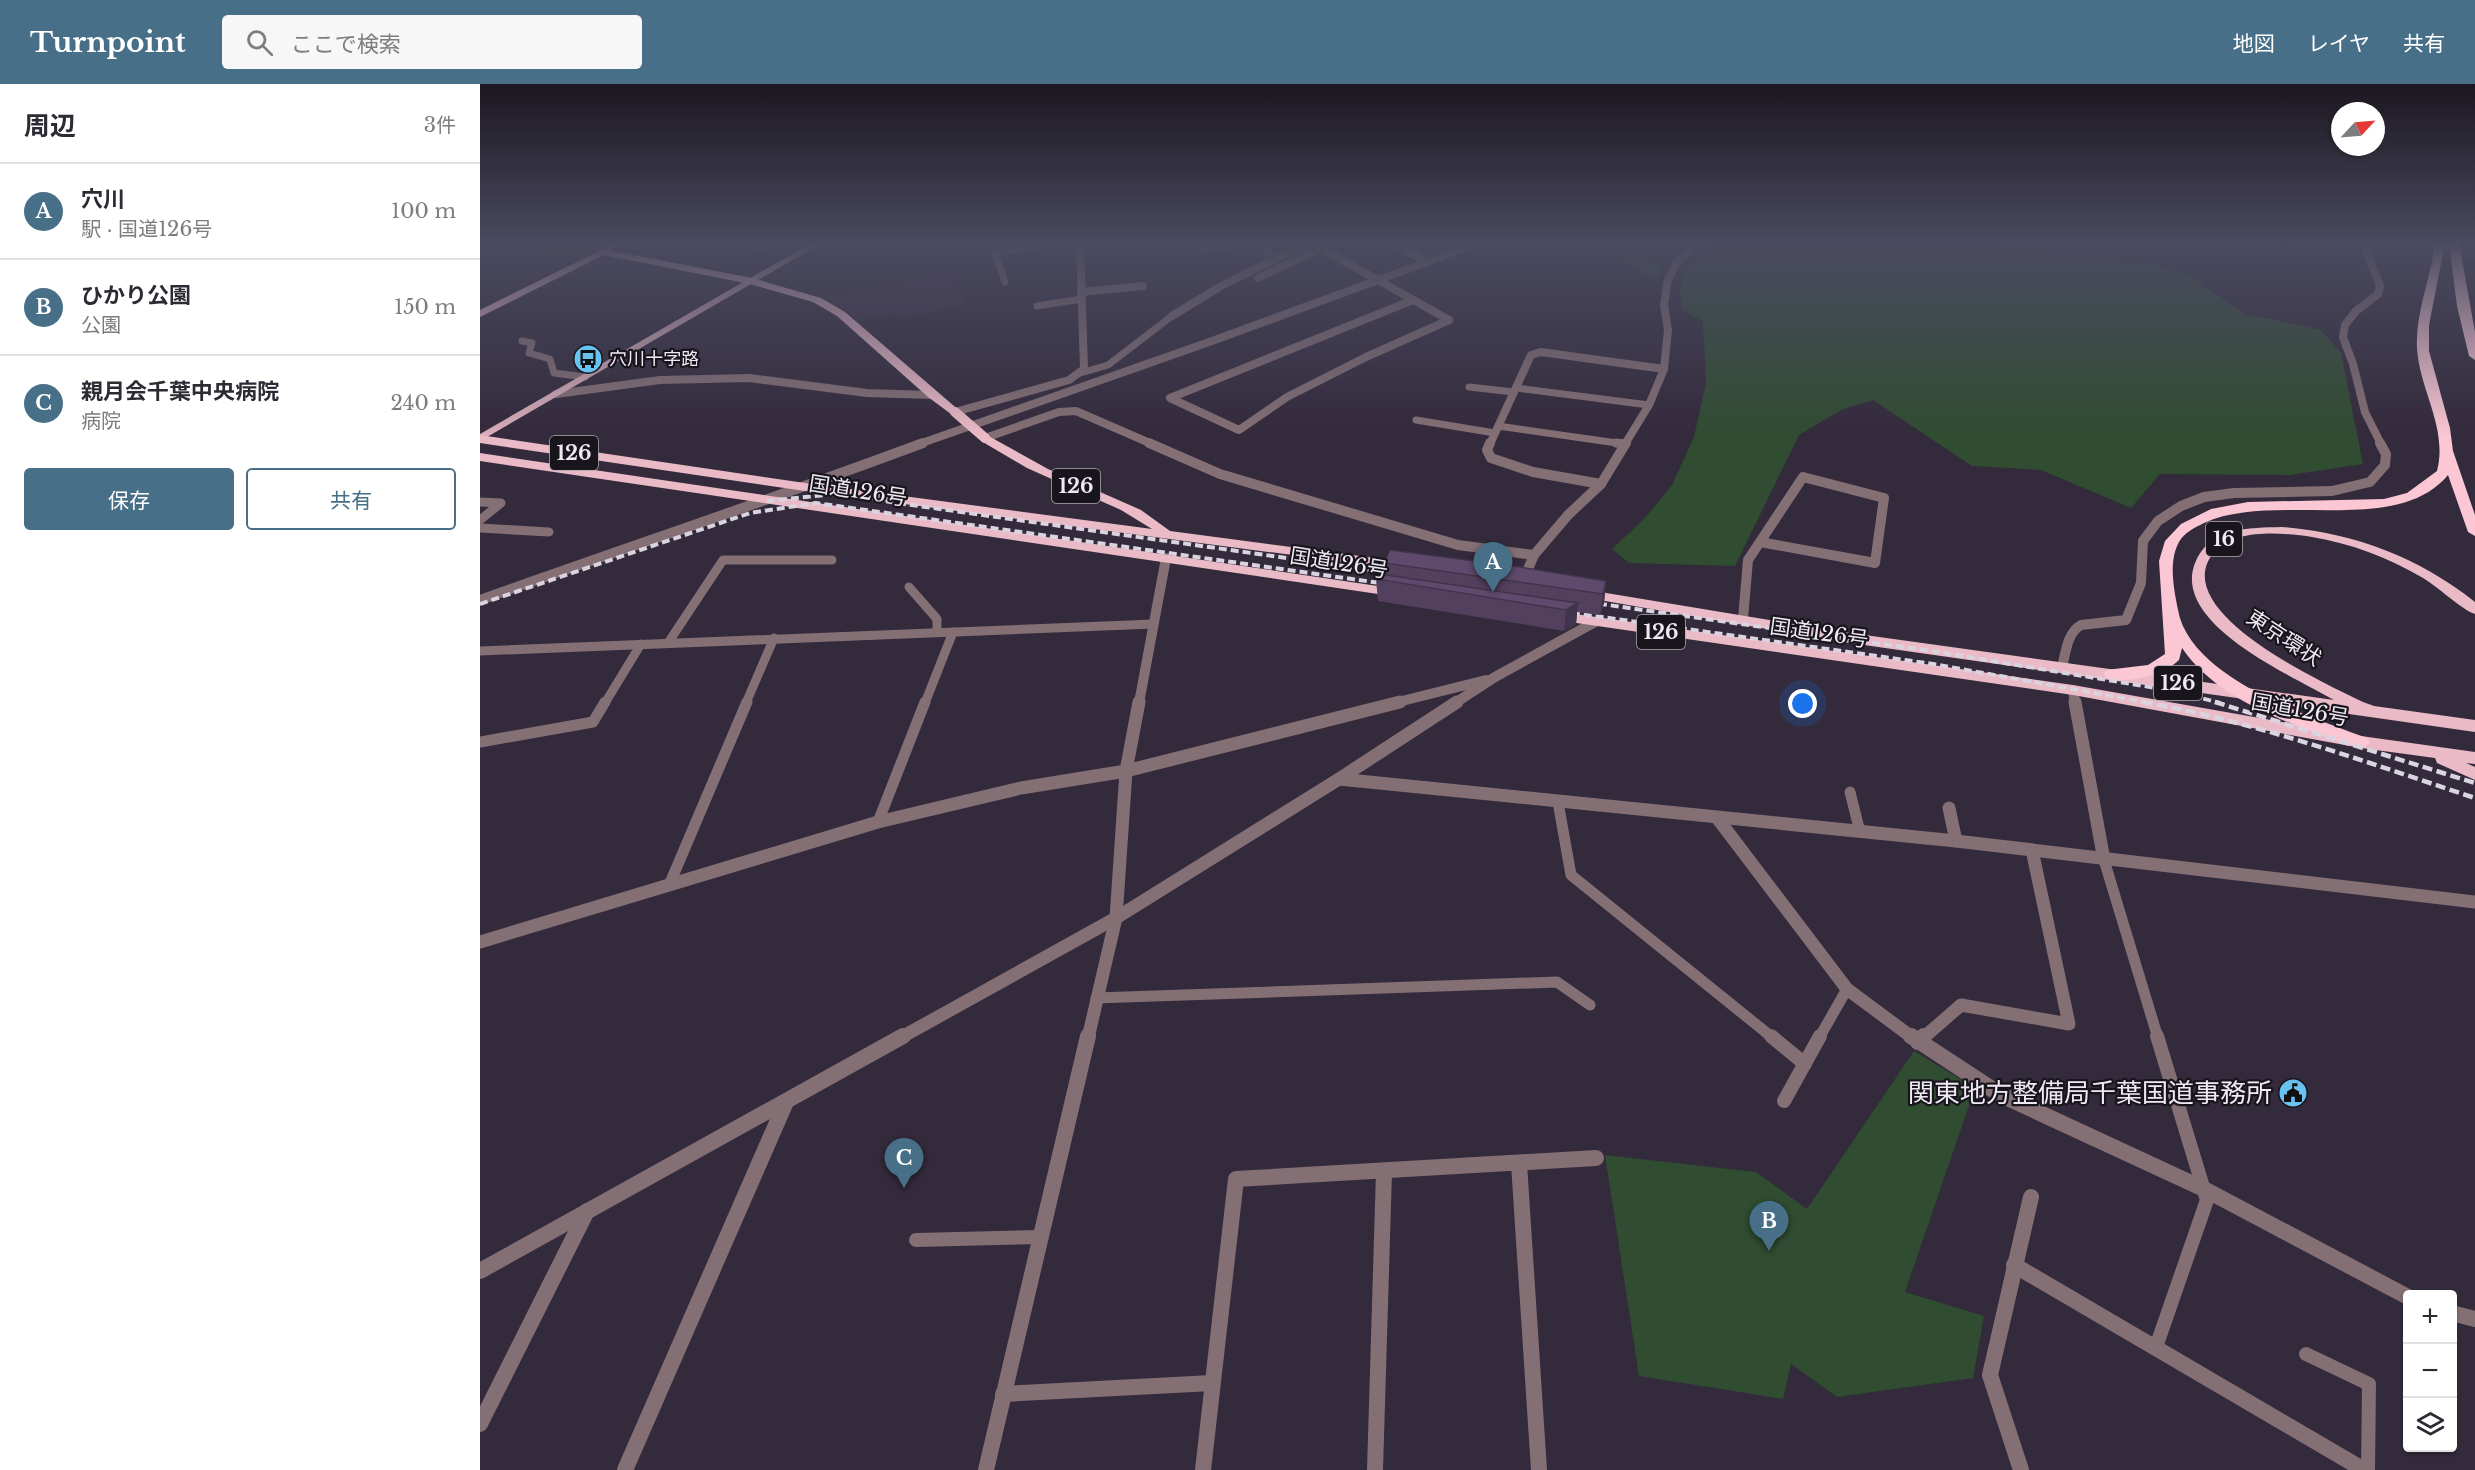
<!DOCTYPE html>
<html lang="ja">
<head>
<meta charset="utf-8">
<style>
  :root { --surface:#fff; --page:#f7f7f7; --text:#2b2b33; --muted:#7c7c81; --line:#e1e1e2; --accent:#476f88 }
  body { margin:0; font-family:"Libre Baskerville","Noto Sans JP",serif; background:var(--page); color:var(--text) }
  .controls { position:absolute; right:18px; bottom:18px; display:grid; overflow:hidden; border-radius:6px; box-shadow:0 2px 4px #0004 }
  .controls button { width:54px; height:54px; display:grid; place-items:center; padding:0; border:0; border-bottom:2px solid var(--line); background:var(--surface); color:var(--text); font:30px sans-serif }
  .compass { position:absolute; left:1851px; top:18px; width:54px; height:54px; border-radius:50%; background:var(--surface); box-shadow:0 2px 4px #0004; rotate:64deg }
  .you { position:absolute; left:1323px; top:620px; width:21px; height:21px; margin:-15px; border:4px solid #fff; border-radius:50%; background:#1a73e8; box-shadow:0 0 0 9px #1a73e833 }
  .badge { display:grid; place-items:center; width:39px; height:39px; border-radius:50%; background:var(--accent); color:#fff; font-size:20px; font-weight:700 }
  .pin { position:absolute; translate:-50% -50px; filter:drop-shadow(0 2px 3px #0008) }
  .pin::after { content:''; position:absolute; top:32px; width:21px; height:18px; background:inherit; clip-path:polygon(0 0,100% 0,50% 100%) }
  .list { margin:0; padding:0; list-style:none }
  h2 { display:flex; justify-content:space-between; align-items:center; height:78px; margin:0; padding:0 24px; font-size:26px }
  h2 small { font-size:20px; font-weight:400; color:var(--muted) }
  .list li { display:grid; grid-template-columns:39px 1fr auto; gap:18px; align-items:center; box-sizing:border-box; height:96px; padding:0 24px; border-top:2px solid var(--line) }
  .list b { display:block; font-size:22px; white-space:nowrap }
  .list p { margin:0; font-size:20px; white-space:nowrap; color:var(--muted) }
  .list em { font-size:20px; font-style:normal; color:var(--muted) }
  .actions { display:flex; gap:12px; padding:18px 24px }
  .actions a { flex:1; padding:14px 0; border:2px solid var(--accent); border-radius:6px; text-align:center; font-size:21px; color:var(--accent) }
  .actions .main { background:var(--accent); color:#fff }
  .icon { flex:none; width:33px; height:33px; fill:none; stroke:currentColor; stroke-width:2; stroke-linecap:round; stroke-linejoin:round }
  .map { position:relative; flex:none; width:1995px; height:1386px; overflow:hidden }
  header { display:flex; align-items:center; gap:36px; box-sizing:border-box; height:84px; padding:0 30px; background:var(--accent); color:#fff }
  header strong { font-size:28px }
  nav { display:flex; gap:33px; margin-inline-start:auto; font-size:21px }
  .search { width:420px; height:54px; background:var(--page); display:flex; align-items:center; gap:15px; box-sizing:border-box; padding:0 21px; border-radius:6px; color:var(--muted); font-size:22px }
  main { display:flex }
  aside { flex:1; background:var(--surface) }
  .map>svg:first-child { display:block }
  .built { fill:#3c2f46 }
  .green { fill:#304c31 }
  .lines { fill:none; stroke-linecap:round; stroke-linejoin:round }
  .minor-tunnel { stroke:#4f4757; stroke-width:8; stroke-dasharray:8 4; stroke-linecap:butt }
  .service-far3 { stroke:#846f74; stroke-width:7 }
  .service-far2 { stroke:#846f74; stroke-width:9 }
  .service-far1 { stroke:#846f74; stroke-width:11 }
  .service { stroke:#846f74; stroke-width:14 }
  .minor-far3 { stroke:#846f74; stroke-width:8 }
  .minor-far2 { stroke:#846f74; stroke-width:10 }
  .minor-far1 { stroke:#846f74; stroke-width:13 }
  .minor { stroke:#846f74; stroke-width:16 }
  .tertiary-far3 { stroke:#846f74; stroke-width:8 }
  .tertiary-far2 { stroke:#846f74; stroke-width:10 }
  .tertiary-far1 { stroke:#846f74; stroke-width:13 }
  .tertiary { stroke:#846f74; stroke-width:16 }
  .primary { fill:#d9aeb9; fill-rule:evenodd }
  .trunk { fill:#eabac6; fill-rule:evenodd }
  .motorway { fill:#fbc7d4; fill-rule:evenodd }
  .rail-far1 { stroke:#d9d4e0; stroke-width:4; stroke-dasharray:8 4; stroke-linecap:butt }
  .rail { stroke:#d9d4e0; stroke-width:4.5; stroke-dasharray:10 4.5; stroke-linecap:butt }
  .trunk-bridge { stroke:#eabac6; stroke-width:10 }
  .wall { fill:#52405e }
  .shaded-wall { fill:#42344c }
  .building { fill:#5f4a6d; stroke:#42344c; stroke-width:1.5 }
  .labels { text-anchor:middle; stroke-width:4.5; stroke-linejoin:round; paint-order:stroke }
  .far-poi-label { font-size:18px; fill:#eee9f4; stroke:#19151c; text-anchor:start }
  .shield { fill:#19151c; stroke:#aea9b3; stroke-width:1.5 }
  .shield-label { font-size:20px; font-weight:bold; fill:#eee9f4 }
  .street-label { font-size:21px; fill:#eee9f4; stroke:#19151c }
  .near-poi-label { font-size:26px; fill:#eee9f4; stroke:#19151c; text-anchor:end }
</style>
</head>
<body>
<header>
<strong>Turnpoint</strong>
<div class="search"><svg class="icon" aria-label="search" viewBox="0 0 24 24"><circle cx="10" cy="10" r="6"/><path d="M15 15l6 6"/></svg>ここで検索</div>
<nav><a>地図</a><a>レイヤ</a><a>共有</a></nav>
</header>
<main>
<aside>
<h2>周辺<small>3件</small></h2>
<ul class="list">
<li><span class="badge">A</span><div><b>穴川</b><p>駅 · 国道126号</p></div><em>100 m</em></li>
<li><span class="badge">B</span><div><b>ひかり公園</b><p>公園</p></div><em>150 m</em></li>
<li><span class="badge">C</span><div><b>親月会千葉中央病院</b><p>病院</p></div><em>240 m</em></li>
</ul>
<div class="actions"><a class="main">保存</a><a>共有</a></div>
</aside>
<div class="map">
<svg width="1995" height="1386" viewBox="0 0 1995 1386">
  <rect width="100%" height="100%" fill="#332a3b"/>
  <polygon class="built" points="471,189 484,221 420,234 418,229 380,237 364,224 343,213"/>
  <g class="green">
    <polygon points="0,159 128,159 108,170 0,167"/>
    <path d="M1238,159H1488L1672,179L1707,191L1766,230L1841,246L1861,269L1883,380L1810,391L1680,390L1651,424L1561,386L1492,382L1393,316L1361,326L1319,351L1255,482L1149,479L1132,465L1164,435L1192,401L1214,353L1226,299L1223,237L1202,226C1195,188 1210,180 1238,159Z"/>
    <polygon points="1139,169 1184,179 1179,195 1171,194 1136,172"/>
    <polygon points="1434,967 1495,1004 1425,1208 1504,1232 1493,1294 1357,1313 1311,1280 1303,1315 1159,1292 1125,1071 1276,1088 1327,1125"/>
  </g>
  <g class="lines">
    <polyline class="minor-tunnel" points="1928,161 1995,171"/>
    <g class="service-far3">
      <polyline points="722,165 768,159"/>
      <polyline points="525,198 515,169 575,159"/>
      <polyline points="557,222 602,215"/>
      <polyline points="42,257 52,259 49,269 70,275 74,289 105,293"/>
      <polyline points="597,290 628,281 692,232"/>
      <polyline points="989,303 1034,308"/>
      <polyline points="1036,304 1169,321"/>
      <polyline points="936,336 1015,349"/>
      <polyline points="1018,342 1144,360"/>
    </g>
    <g class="service-far2">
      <polyline points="1136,359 1144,360"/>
      <polyline points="0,418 21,419 0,436"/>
      <polyline points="0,444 69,448"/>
      <polyline points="429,503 457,535 457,548"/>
      <polyline points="188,559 243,476 352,476"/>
      <polyline points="0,567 674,540"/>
      <polyline points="125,619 161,560"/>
      <polyline points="266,619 294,554"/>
      <polyline points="445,619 473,548"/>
    </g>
    <g class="service-far1">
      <polyline points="0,658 113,638 125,618"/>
      <polyline points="1370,708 1380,748"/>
      <polyline points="1078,718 1091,791 1293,954"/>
      <polyline points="398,738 445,618"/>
      <polyline points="1624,776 1678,954"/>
      <polyline points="190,799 267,618"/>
      <polyline points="616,914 1077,898 1110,921"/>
      <polyline points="1339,954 1367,905"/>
    </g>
    <g class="service">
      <polyline points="1291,952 1325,980"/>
      <polyline points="1304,1017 1340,952"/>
      <polyline points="436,1156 560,1153"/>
      <polyline points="1676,1263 1727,1116 1677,952"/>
      <polyline points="1826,1270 1889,1300 1888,1386"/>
    </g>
    <g class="minor-far3">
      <polyline points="785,159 790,177"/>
      <polyline points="911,159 948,178"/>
      <polyline points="1883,159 1900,202 1898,210 1876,227 1865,241 1863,253 1873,280 1885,328 1901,360"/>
      <polyline points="1914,159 1928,161"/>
      <polyline points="841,164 969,236"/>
      <polyline points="778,194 847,161"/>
      <polyline points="601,208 663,202"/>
      <polyline points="933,216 690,314 759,346 807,313 886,273 969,236"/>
      <polyline points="692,232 741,202 828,159"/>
      <polyline points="475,328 589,296 604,285 600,159"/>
      <polyline points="505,354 579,328 596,327 672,360"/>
      <polyline points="1010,360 1051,271 1061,268 1184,285"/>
      <polyline points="1145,360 1169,321 1184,285 1188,246 1184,221 1188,195 1197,179 1216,159"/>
    </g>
    <g class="minor-far2">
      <polyline points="669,359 740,390 978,461 1054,471"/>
      <polyline points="1010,359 1007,366 1011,374 1053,388 1121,400"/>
      <polyline points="1043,497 1054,471 1088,431 1121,400 1146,359"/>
      <polyline points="1263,535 1268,476 1323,393 1404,414 1395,479 1280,458"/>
      <path d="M1582,583C1586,568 1587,549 1601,541L1646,536L1661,499L1663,457L1678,437L1701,422L1724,413L1754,409L1852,407L1890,398L1905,381L1906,370L1900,359"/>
      <polyline points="1593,606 1595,619"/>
      <polyline points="659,619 686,474"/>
      <polyline points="914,619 1006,596"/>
      <polyline points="975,619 1015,593 1115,538"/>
    </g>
    <g class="minor-far1">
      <polyline points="1595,618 1624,776"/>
      <polyline points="859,695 1476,757 1995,818"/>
      <polyline points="1469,724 1476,757"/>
      <polyline points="1238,735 1367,905 1433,954"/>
      <polyline points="636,834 646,687 659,618"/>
      <polyline points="0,858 398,738 541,704 646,687 920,618"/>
      <polyline points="420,954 636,834 859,695 977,618"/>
      <polyline points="1443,954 1481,921 1589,940 1552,766"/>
    </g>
    <g class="minor">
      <polyline points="1431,952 1521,1011 1724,1105 1928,1213"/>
      <polyline points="1438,958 1444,952"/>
      <polyline points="1039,1080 1059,1386"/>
      <polyline points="1534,1181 1884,1386"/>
      <polyline points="0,1187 423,952"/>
      <polyline points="1972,1229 1995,1235"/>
      <polyline points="523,1310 732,1299"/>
      <polyline points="0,1340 107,1127"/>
      <polyline points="145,1386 306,1018"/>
      <polyline points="723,1386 756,1095 1116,1074"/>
      <polyline points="895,1386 904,1088"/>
      <polyline points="1541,1386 1510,1291 1551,1113"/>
    </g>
    <g class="tertiary-far3">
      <polyline points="76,310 180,296 269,294 387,309 452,311"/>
      <polyline points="439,360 732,257 999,159"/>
    </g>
    <path class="tertiary-far2" d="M0,516C148,463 296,414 443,359"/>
    <polyline class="tertiary-far1" points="608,954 636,834"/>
    <polyline class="tertiary" points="506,1386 608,952"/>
    <g class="primary">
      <polygon points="132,159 143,159 126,170 120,170 120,166"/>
      <polygon points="331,159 342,159 0,357 0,350"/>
    </g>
    <g class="trunk">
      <polygon points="123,165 272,194 341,214 365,228 481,328 479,330 471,330 448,313 357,232 333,218 270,200 124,171 0,233 0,226"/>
      <polygon points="505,350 568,385 661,426 690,447 926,478 933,482 926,486 325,407 0,359 0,351 325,399 672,445 641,426 547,384 501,357 501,351"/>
      <polygon points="0,369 918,505 925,509 918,513 0,377"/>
      <path d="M1802,443C1874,449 1938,473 1995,518V530C1982,526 1957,502 1943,494C1909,474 1870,459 1832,453C1805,449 1756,444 1735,467C1683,526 1844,599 1883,618L1894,622L1995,636V648L1356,557L1102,513L1095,509L1102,505L1356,547L1854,616C1813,592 1691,540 1715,479C1729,443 1769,444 1802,443Z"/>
      <polygon points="1074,527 1593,601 1881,652 1995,668 1995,680 1986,679 1995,683 1995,696 1957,679 1955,674 1881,664 1593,611 1069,535 1067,532 1069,529"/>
    </g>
    <g class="motorway">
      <path d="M1955,159H1965L1949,241V267L1970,344L1973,367L1995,431V452L1988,448L1968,391C1917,453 1794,407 1724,439C1714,444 1704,449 1699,458C1688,478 1694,505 1698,526C1710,594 1830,633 1887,654L1890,658L1887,662C1875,666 1859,657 1847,653C1795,634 1734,611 1702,564L1699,576C1682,592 1649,600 1626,594L1624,590L1626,586L1668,581L1685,570L1679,477L1685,457L1701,440L1731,425L1768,418L1904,415L1927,409L1957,387C1968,344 1940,307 1937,265C1935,229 1951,194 1955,159Z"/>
      <polygon points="1969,159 1979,159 1995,248 1995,276 1989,272 1977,222"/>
    </g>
    <g class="rail-far1">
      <polyline points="287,417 354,410 920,490"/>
      <polyline points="1107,518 1458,568 1694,607 1740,619"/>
      <polyline points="0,520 270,429 336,419 914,501"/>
      <polyline points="1080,527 1453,580 1671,619"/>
    </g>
    <g class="rail">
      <path d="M1663,618C1776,638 1886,678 1995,714"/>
      <polyline points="1735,618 1995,699"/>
    </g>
    <polyline class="trunk-bridge" points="475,328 505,354"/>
  </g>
  <g class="wall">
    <polygon points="255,159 316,159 314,166 301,174 297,166 283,169"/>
    <polygon points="904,479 1126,497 1124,519 1120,531 1097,528 1096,540 1084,547 898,517 896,495 905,491"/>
  </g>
  <g class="shaded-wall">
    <polygon points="278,159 316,159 314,166 301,174 297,166 283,169"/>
    <polygon points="1126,497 1124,519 1120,531 1123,510"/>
    <polygon points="1098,519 1096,540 1084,547 1086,526"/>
  </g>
  <g class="building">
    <polygon points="910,466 1040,483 1126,497 1123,510 904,479"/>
    <polygon points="899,490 1098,519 1086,526 896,495"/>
  </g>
  <linearGradient id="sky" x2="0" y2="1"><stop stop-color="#1c1720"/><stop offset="0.45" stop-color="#4a4a60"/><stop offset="1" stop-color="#4a4a60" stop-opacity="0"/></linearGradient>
  <rect width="1995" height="353" fill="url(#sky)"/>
  <defs>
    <g id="bus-disc" transform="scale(1.5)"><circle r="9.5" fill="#69c3f1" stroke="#19151c"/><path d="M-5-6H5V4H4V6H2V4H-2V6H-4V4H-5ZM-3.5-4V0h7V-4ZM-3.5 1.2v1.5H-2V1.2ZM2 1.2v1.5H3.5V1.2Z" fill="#111"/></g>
    <g id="civic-disc" transform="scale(1.5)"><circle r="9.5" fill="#69c3f1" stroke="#19151c"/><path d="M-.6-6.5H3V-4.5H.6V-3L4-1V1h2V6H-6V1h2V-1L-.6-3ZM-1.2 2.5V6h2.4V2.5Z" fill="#111"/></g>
  </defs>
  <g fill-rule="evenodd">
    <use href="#bus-disc" x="108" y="275"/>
    <use href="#civic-disc" x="1813" y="1009"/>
  </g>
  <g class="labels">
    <g class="far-poi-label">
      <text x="129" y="281">穴川十字路</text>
    </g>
    <g class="shield">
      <rect x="70" y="352" width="48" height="34" rx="4.5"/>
      <rect x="572" y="385" width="48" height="34" rx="4.5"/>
      <rect x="1726" y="438" width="36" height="34" rx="4.5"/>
      <rect x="1157" y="531" width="48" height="34" rx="4.5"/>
      <rect x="1674" y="582" width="48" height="34" rx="4.5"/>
    </g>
    <g class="shield-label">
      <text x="94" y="376">126</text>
      <text x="596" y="409">126</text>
      <text x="1744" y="462">16</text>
      <text x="1181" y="555">126</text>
      <text x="1698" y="606">126</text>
    </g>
    <g class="street-label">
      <text transform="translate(378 407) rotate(9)" y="7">国道126号</text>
      <text transform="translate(859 479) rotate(9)" y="7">国道126号</text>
      <text transform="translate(1339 549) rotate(8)" y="7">国道126号</text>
      <text transform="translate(1804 554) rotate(33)" y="7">東京環状</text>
      <text transform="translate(1820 626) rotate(10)" y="7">国道126号</text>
    </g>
    <g class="near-poi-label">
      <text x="1792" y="1018">関東地方整備局千葉国道事務所</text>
    </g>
  </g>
</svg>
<div class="controls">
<button>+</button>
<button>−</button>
<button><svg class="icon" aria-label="layers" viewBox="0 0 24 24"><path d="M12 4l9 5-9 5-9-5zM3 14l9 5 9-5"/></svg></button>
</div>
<svg class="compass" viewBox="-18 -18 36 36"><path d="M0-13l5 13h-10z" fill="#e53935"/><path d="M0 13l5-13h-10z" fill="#7c7c81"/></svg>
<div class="you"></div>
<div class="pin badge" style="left:1013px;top:508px">A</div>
<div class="pin badge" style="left:1289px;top:1167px">B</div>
<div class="pin badge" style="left:424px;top:1104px">C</div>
</div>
</main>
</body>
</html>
